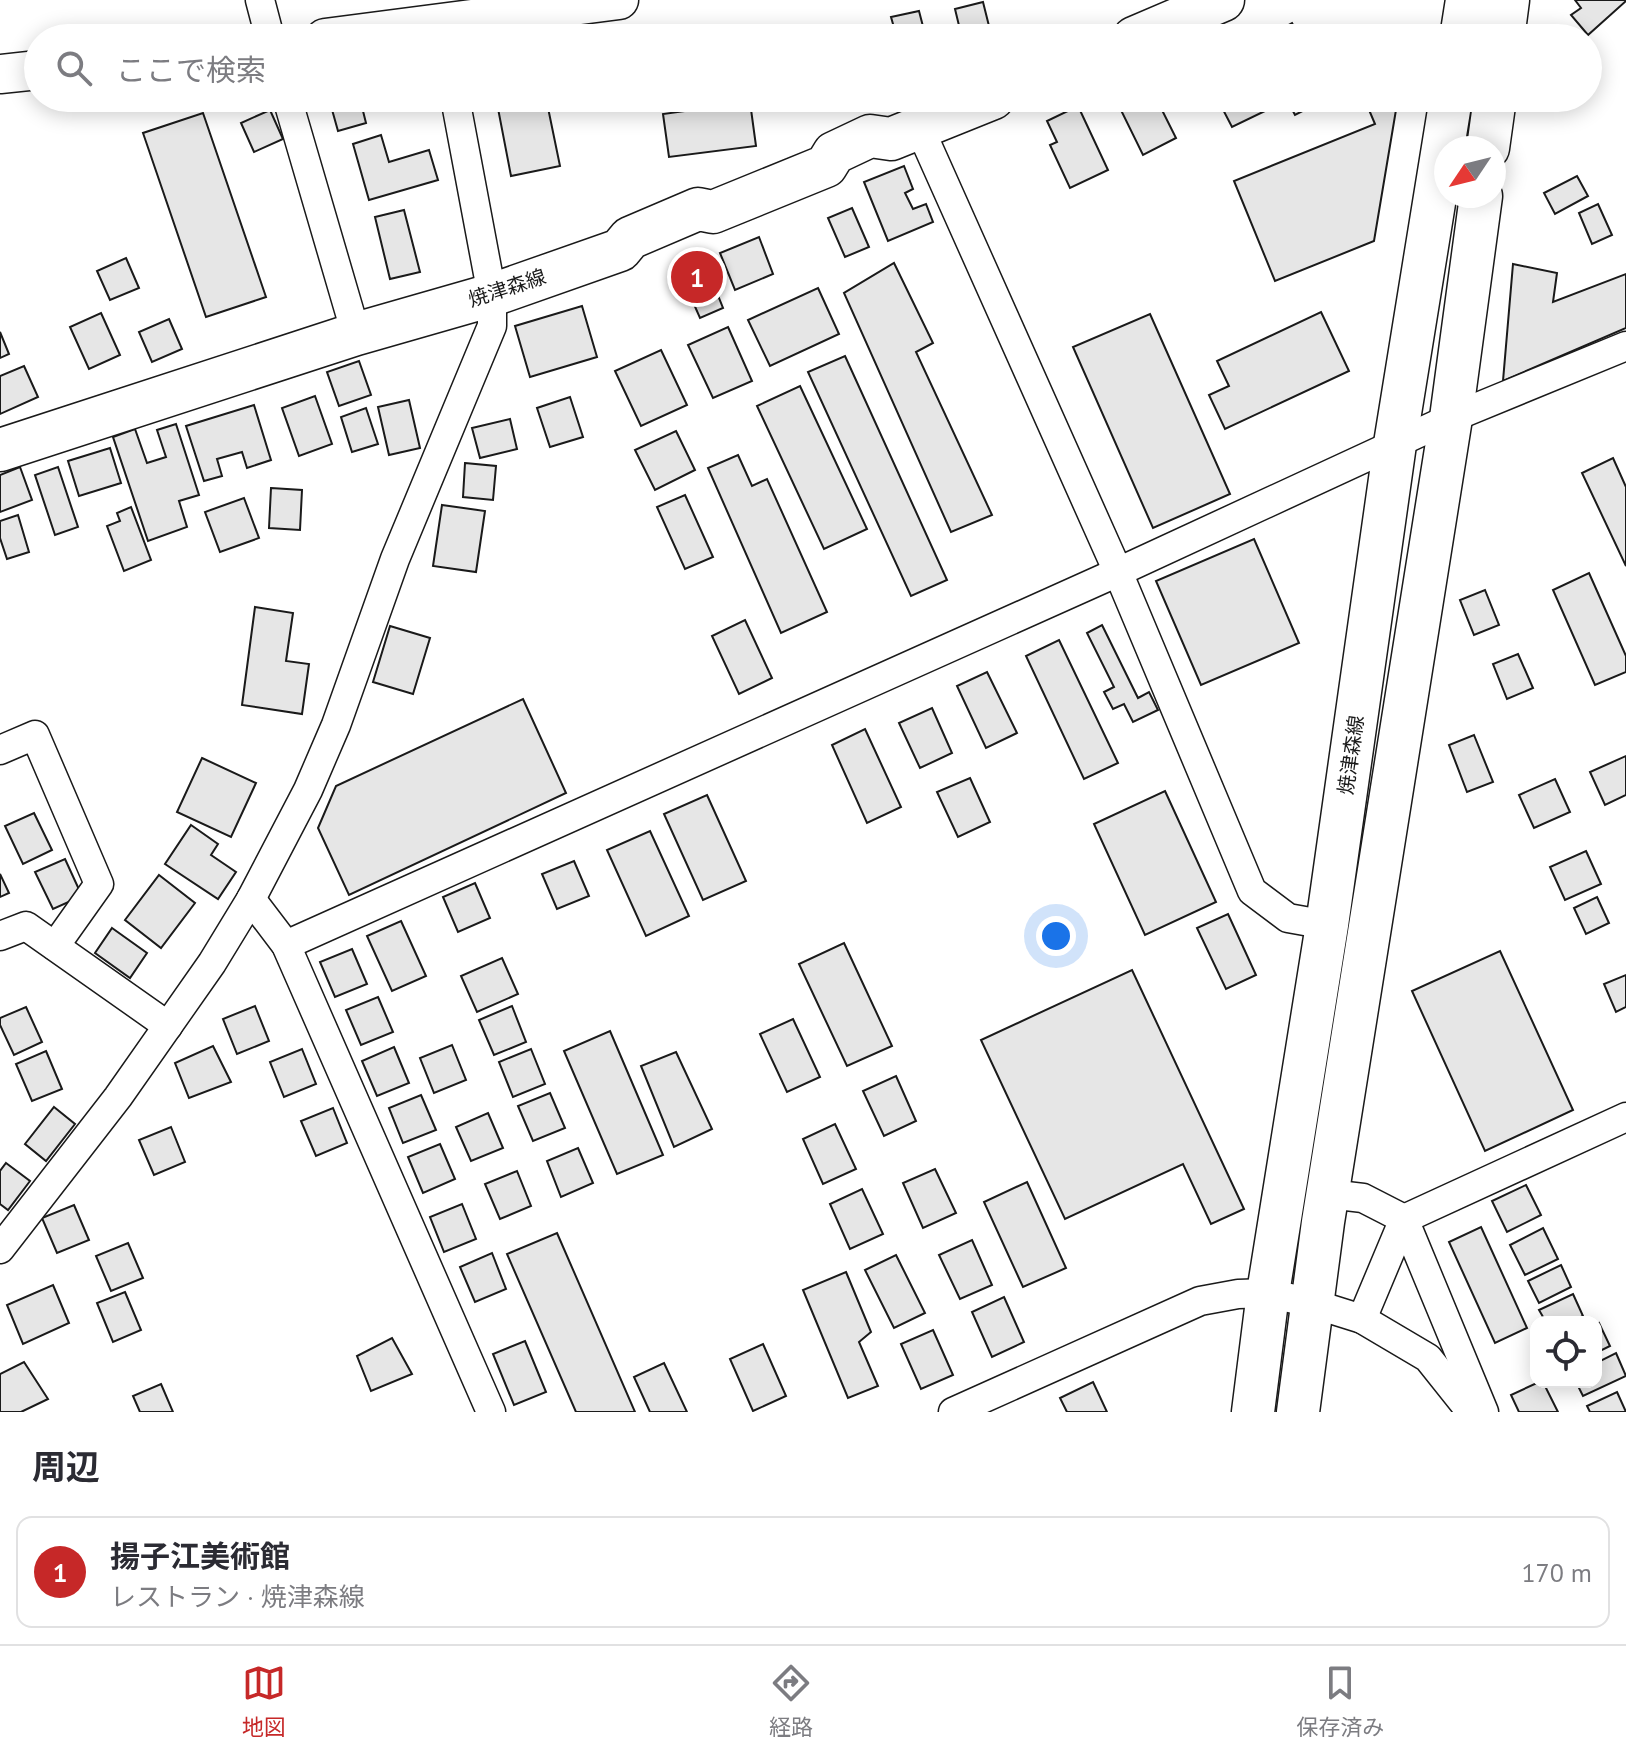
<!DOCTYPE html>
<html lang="ja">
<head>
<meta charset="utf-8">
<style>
  :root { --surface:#fff; --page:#f2f2f3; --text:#2b2b33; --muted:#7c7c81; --line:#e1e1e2; --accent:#c62828 }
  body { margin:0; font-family:"PT Sans","Noto Sans JP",sans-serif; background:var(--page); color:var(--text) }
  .controls { position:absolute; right:24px; bottom:24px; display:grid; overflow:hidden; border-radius:16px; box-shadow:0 4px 20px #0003 }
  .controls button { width:72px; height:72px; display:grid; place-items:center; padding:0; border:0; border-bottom:2px solid var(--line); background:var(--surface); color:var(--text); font:40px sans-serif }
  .compass { position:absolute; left:1434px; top:136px; width:72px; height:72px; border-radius:50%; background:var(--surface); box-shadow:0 4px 20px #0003; rotate:235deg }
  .you { position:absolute; left:1056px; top:936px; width:28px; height:28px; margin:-20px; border:6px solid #fff; border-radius:50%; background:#1a73e8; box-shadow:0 0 0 12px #1a73e833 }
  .badge { display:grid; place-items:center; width:52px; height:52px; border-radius:50%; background:var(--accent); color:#fff; font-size:26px; font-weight:700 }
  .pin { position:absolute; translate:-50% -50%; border:4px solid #fff; box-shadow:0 2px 8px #0006 }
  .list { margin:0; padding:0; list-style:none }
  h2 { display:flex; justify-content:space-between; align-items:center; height:104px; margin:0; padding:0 32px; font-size:34px }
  h2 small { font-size:26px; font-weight:400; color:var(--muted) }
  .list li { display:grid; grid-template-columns:52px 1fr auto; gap:24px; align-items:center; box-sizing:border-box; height:112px; margin:0 16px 16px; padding:0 16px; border:2px solid var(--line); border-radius:16px }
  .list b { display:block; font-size:30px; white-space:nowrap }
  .list p { margin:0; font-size:26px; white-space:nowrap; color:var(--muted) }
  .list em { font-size:26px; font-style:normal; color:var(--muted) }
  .icon { flex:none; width:44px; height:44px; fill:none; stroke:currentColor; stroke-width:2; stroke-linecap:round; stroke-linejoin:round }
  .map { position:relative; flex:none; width:1626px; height:1412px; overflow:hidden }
  .search { position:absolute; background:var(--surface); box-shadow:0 4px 20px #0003; left:24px; right:24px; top:24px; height:88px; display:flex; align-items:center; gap:20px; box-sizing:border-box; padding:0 28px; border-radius:44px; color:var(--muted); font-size:30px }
  .sheet { height:232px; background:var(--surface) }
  nav { display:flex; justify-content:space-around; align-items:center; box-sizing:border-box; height:112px; border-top:2px solid var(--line); background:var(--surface); font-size:22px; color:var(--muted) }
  nav a { display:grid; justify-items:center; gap:4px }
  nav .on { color:var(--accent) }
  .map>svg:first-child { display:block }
  .building { fill:#e6e6e6; stroke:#1a1a1a; stroke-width:2 }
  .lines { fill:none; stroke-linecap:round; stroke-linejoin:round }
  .minor-casing { stroke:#1a1a1a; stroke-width:31 }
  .secondary-casing { stroke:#1a1a1a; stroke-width:41 }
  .primary-casing { stroke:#1a1a1a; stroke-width:45 }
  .minor { stroke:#fff; stroke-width:28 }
  .secondary { stroke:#fff; stroke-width:38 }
  .primary { stroke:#fff; stroke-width:42 }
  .labels { text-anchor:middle; stroke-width:6; stroke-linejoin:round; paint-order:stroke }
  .street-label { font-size:20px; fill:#1a1a1a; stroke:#fff }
</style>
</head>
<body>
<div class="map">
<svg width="1626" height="1412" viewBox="0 0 1626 1412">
  <rect width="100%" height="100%" fill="#fff"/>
  <g class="building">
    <polygon points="1575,0 1626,0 1626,1 1588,35 1571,15 1581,8"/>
    <polygon points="983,2 992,38 962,38 955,9"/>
    <polygon points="919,11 926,38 897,38 891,17"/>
    <polygon points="1292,23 1300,38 1265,38"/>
    <polygon points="496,98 546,98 560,166 511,176"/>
    <polygon points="1120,98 1156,98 1176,138 1143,155 1116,100"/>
    <polygon points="1217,98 1259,98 1265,111 1232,127"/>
    <polygon points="1286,98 1328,98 1295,115"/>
    <polygon points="1364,98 1398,98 1374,241 1275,281 1234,181 1375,124"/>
    <polygon points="360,99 366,123 338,131 331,106"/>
    <polygon points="750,102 756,146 669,157 663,114"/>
    <polygon points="1078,106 1108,170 1070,188 1050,145 1057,142 1047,121"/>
    <polygon points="270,110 283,139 254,152 241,123"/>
    <polygon points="203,113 266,297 206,317 143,133"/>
    <polygon points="381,135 389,162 429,150 438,180 369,200 353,144"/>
    <polygon points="904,166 913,189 905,193 913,209 926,204 933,222 888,241 864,182"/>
    <polygon points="1577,176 1588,196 1555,214 1544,193"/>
    <polygon points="1598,204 1612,235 1592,244 1579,213"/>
    <polygon points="852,208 869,247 845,257 828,218"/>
    <polygon points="404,210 420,272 390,279 375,217"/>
    <polygon points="759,237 773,274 735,290 720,253"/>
    <polygon points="706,256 718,282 713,283 723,308 700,318 678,268"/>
    <polygon points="126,258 139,288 110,300 97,271"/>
    <polygon points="894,263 933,343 916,352 992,515 951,532 844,293"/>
    <polygon points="1513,264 1557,273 1553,302 1626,274 1626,328 1503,381"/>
    <polygon points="818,288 839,334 770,366 748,320"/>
    <polygon points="582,306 597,357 530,377 515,326"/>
    <polygon points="1321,312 1349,371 1225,429 1209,395 1229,386 1217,361"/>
    <polygon points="101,313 120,355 89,369 70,327"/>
    <polygon points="1150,314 1230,494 1153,528 1073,347"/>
    <polygon points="169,319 182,349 152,362 139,332"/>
    <polygon points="728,327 752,381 713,398 688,345"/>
    <polygon points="0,332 9,354 0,358"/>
    <polygon points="661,350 687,405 641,426 615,371"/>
    <polygon points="845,356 947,580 911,596 808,372"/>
    <polygon points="359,361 371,395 339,406 327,372"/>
    <polygon points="24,366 38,397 0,414 0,376"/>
    <polygon points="800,386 867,529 824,549 757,406"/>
    <polygon points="315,396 332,444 299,456 282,408"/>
    <polygon points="570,397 583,437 550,447 537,408"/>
    <polygon points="409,400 420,448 389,455 378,407"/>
    <polygon points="254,405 271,460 247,468 242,452 217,459 222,476 204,481 186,426"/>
    <polygon points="366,408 378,444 352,452 341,417"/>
    <polygon points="510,419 517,449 480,458 472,428"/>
    <polygon points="176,424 199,495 179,501 187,527 148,541 113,437 135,429 147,463 166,457 157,430"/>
    <polygon points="676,431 695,470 655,490 635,450"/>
    <polygon points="110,448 121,483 79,496 68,461"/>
    <polygon points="738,455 752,486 767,479 827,612 781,633 708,468"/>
    <polygon points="1613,458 1626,487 1626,566 1582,473"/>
    <polygon points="465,463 496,466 493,500 463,497"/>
    <polygon points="20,467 32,500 0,512 0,475"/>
    <polygon points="58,467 78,527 55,535 35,475"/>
    <polygon points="271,488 302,490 300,530 269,528"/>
    <polygon points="685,495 713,557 685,569 657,507"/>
    <polygon points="244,498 259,538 220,552 205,512"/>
    <polygon points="442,505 485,511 476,572 433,566"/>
    <polygon points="131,507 151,560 124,571 107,526 120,521 117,513"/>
    <polygon points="18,515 29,552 7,559 0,538 0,521"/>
    <polygon points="1254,539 1299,643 1201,685 1156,581"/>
    <polygon points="1589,573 1626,656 1626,672 1595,685 1553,590"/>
    <polygon points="1485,590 1499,625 1474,635 1460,600"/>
    <polygon points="255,607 293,613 286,661 309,664 302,714 242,705"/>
    <polygon points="745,620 772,678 739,694 712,636"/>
    <polygon points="1102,625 1138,698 1149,692 1158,710 1133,722 1124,704 1113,709 1104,692 1114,687 1087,633"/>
    <polygon points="390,626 430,638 413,694 373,682"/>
    <polygon points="1059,640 1118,763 1084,779 1026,656"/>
    <polygon points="1518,654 1533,688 1507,699 1493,664"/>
    <polygon points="987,672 1017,733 986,748 957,686"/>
    <polygon points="523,699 566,793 349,895 318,828 336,786"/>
    <polygon points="932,708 952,753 920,768 899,723"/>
    <polygon points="865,729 901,807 867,823 832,745"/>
    <polygon points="1474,735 1493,782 1467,792 1449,745"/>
    <polygon points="1626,756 1626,795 1605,805 1590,772"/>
    <polygon points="202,758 256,783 231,837 177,812"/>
    <polygon points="970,778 990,822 958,837 937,792"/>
    <polygon points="1555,779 1570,812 1534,828 1519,795"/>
    <polygon points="1165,791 1216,902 1145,935 1094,824"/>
    <polygon points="707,795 746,881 703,900 664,814"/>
    <polygon points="34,813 52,850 23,864 5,826"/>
    <polygon points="191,825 218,844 211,855 236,872 218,899 165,864"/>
    <polygon points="650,831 689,916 646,936 607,850"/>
    <polygon points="1586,851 1601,884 1565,900 1550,867"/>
    <polygon points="65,859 82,896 53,909 35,872"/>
    <polygon points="574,861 589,896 557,909 542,874"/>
    <polygon points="0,874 9,893 0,897"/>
    <polygon points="159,875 195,903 161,948 125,920"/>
    <polygon points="475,883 490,918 458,932 443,897"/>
    <polygon points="1597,897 1609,923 1586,934 1574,908"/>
    <polygon points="1228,914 1256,975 1226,989 1197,928"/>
    <polygon points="401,921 426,976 392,991 367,936"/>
    <polygon points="112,928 147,953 130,978 95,953"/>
    <polygon points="844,943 892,1046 847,1066 799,964"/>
    <polygon points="352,949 367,984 335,997 320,962"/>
    <polygon points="1500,951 1573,1110 1485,1151 1412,991"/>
    <polygon points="502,958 518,994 477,1012 461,976"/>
    <polygon points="1132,970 1244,1209 1211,1224 1183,1164 1065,1219 981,1040"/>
    <polygon points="1626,975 1626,1007 1616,1012 1604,984"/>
    <polygon points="378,997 393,1032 361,1045 346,1010"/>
    <polygon points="255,1006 269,1041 237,1054 223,1019"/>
    <polygon points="512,1006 526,1042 494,1055 479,1020"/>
    <polygon points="26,1007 42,1042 14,1055 0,1025 0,1018"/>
    <polygon points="793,1019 820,1077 787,1092 760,1034"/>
    <polygon points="610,1031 663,1155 617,1174 564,1051"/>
    <polygon points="452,1045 466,1080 434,1093 420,1058"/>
    <polygon points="213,1046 231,1082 189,1098 175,1063"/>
    <polygon points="394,1047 409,1083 377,1096 362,1061"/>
    <polygon points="302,1049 316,1084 284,1097 270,1062"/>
    <polygon points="531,1049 545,1084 513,1097 499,1062"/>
    <polygon points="46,1051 62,1089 32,1101 16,1064"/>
    <polygon points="676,1052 712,1129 674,1147 641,1066"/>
    <polygon points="896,1076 916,1121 884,1136 863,1091"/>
    <polygon points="550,1093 565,1128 533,1141 518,1106"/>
    <polygon points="421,1095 436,1130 403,1143 389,1108"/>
    <polygon points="54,1107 75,1124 46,1161 25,1144"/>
    <polygon points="333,1108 347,1143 316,1156 301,1121"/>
    <polygon points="488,1113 503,1148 471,1161 456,1127"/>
    <polygon points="835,1124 856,1169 823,1184 803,1139"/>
    <polygon points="171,1127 185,1162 154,1175 139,1140"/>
    <polygon points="440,1144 455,1179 423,1193 408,1157"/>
    <polygon points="578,1148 593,1183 561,1197 547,1161"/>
    <polygon points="6,1163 30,1181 8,1210 0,1204 0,1171"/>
    <polygon points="935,1169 956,1213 923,1228 903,1183"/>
    <polygon points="517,1171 531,1206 500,1219 485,1184"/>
    <polygon points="1027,1182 1066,1268 1023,1287 984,1202"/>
    <polygon points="1526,1185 1541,1215 1507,1232 1492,1201"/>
    <polygon points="862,1189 883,1234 850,1249 830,1204"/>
    <polygon points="462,1204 476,1239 444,1252 430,1217"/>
    <polygon points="74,1205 89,1240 57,1253 42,1218"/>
    <polygon points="1481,1227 1527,1328 1495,1343 1449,1242"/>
    <polygon points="1543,1228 1558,1259 1525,1275 1510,1245"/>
    <polygon points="557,1233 635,1412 576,1412 507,1254"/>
    <polygon points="972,1240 992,1285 960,1299 939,1255"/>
    <polygon points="128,1243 143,1278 111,1291 96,1256"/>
    <polygon points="492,1253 506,1289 475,1302 460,1267"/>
    <polygon points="896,1255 925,1313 894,1328 865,1270"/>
    <polygon points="1561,1265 1571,1287 1539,1303 1528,1281"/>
    <polygon points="846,1272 871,1332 859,1342 878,1386 848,1398 803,1290"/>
    <polygon points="53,1285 69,1323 23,1344 7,1305"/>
    <polygon points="125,1292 141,1330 113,1342 97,1303"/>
    <polygon points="1573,1294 1583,1316 1570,1322 1546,1322 1539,1310"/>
    <polygon points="1004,1297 1024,1342 992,1357 972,1312"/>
    <polygon points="1599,1323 1610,1346 1596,1353 1596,1325"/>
    <polygon points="933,1330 953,1375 921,1389 901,1344"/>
    <polygon points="392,1338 412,1374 371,1391 357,1356"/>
    <polygon points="525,1341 546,1392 514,1405 493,1354"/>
    <polygon points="763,1344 786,1396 753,1411 730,1359"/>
    <polygon points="1616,1353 1626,1376 1583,1396 1576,1382 1596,1382 1596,1363"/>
    <polygon points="24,1362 48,1399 21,1412 0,1412 0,1374"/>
    <polygon points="664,1363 687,1412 650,1412 634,1377"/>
    <polygon points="1093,1382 1107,1412 1067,1412 1060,1398"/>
    <polygon points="1539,1382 1543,1382 1558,1412 1519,1412 1511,1395"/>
    <polygon points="161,1384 173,1412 140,1412 133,1396"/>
    <polygon points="1617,1392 1626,1412 1590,1412 1587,1406"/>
  </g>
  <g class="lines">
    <g class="minor-casing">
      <g id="minor">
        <polyline points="260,0 270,38"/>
        <polyline points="287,98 356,334"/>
        <polyline points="920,129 1118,572 1252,891 1288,918 1327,925"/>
        <polyline points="0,750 35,735 99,884 55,946"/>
        <polyline points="251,899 286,945 491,1412"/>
        <polyline points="0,936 26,926 168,1026"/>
        <polyline points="286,945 1118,572 1451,418 1626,346"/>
        <polyline points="1329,1194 1363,1198 1404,1219 1484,1412"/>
        <polyline points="0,1249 118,1097 212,963 251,899 308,790 336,725 395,559 492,326 492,295 455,98"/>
        <polyline points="1362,1319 1404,1219 1626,1117"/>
        <polyline points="953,1412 1200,1301 1238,1294 1268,1293 1311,1303 1362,1319 1428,1358 1471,1412"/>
      </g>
    </g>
    <g class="secondary-casing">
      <g id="secondary">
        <polyline points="325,38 619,0"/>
        <polyline points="0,74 38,70"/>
      </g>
    </g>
    <g class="primary-casing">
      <g id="primary">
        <polyline points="1134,38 1223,0"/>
        <polyline points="1461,38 1467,0"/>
        <polyline points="1503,38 1508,0"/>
        <polyline points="1488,148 1495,98"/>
        <polyline points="0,450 356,334 492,295 620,250 630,238 698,209 713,212 826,166 834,153 870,136 891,139 993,98"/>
        <polyline points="1253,1412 1268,1293 1327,925 1395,444 1451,98"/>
        <polyline points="1298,1412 1323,1222 1451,418 1481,196"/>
      </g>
    </g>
    <use href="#minor" class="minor"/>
    <use href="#secondary" class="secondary"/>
    <use href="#primary" class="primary"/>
  </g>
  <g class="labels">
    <g class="street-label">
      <text transform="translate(507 288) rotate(-18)" y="7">焼津森線</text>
      <text transform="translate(1351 755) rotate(-82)" y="7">焼津森線</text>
    </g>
  </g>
</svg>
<div class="controls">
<button><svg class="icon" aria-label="locate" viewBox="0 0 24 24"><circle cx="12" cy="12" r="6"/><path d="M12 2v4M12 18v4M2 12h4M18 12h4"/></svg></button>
</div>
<svg class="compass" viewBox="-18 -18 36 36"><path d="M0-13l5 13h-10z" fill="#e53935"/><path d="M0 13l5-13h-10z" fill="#7c7c81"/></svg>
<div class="you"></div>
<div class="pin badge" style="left:697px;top:277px">1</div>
<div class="search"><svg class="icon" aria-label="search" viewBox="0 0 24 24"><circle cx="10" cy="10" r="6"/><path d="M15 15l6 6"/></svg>ここで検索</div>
</div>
<section class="sheet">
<h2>周辺<small></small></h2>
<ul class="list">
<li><span class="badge">1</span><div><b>揚子江美術館</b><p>レストラン · 焼津森線</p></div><em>170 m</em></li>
</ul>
</section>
<nav>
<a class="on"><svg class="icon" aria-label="map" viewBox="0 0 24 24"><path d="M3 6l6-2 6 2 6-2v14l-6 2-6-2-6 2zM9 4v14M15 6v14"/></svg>地図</a>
<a><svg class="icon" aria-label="directions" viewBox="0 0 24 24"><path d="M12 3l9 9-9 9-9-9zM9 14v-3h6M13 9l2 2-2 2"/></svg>経路</a>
<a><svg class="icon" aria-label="saved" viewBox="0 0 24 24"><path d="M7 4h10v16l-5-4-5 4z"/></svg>保存済み</a>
</nav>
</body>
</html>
